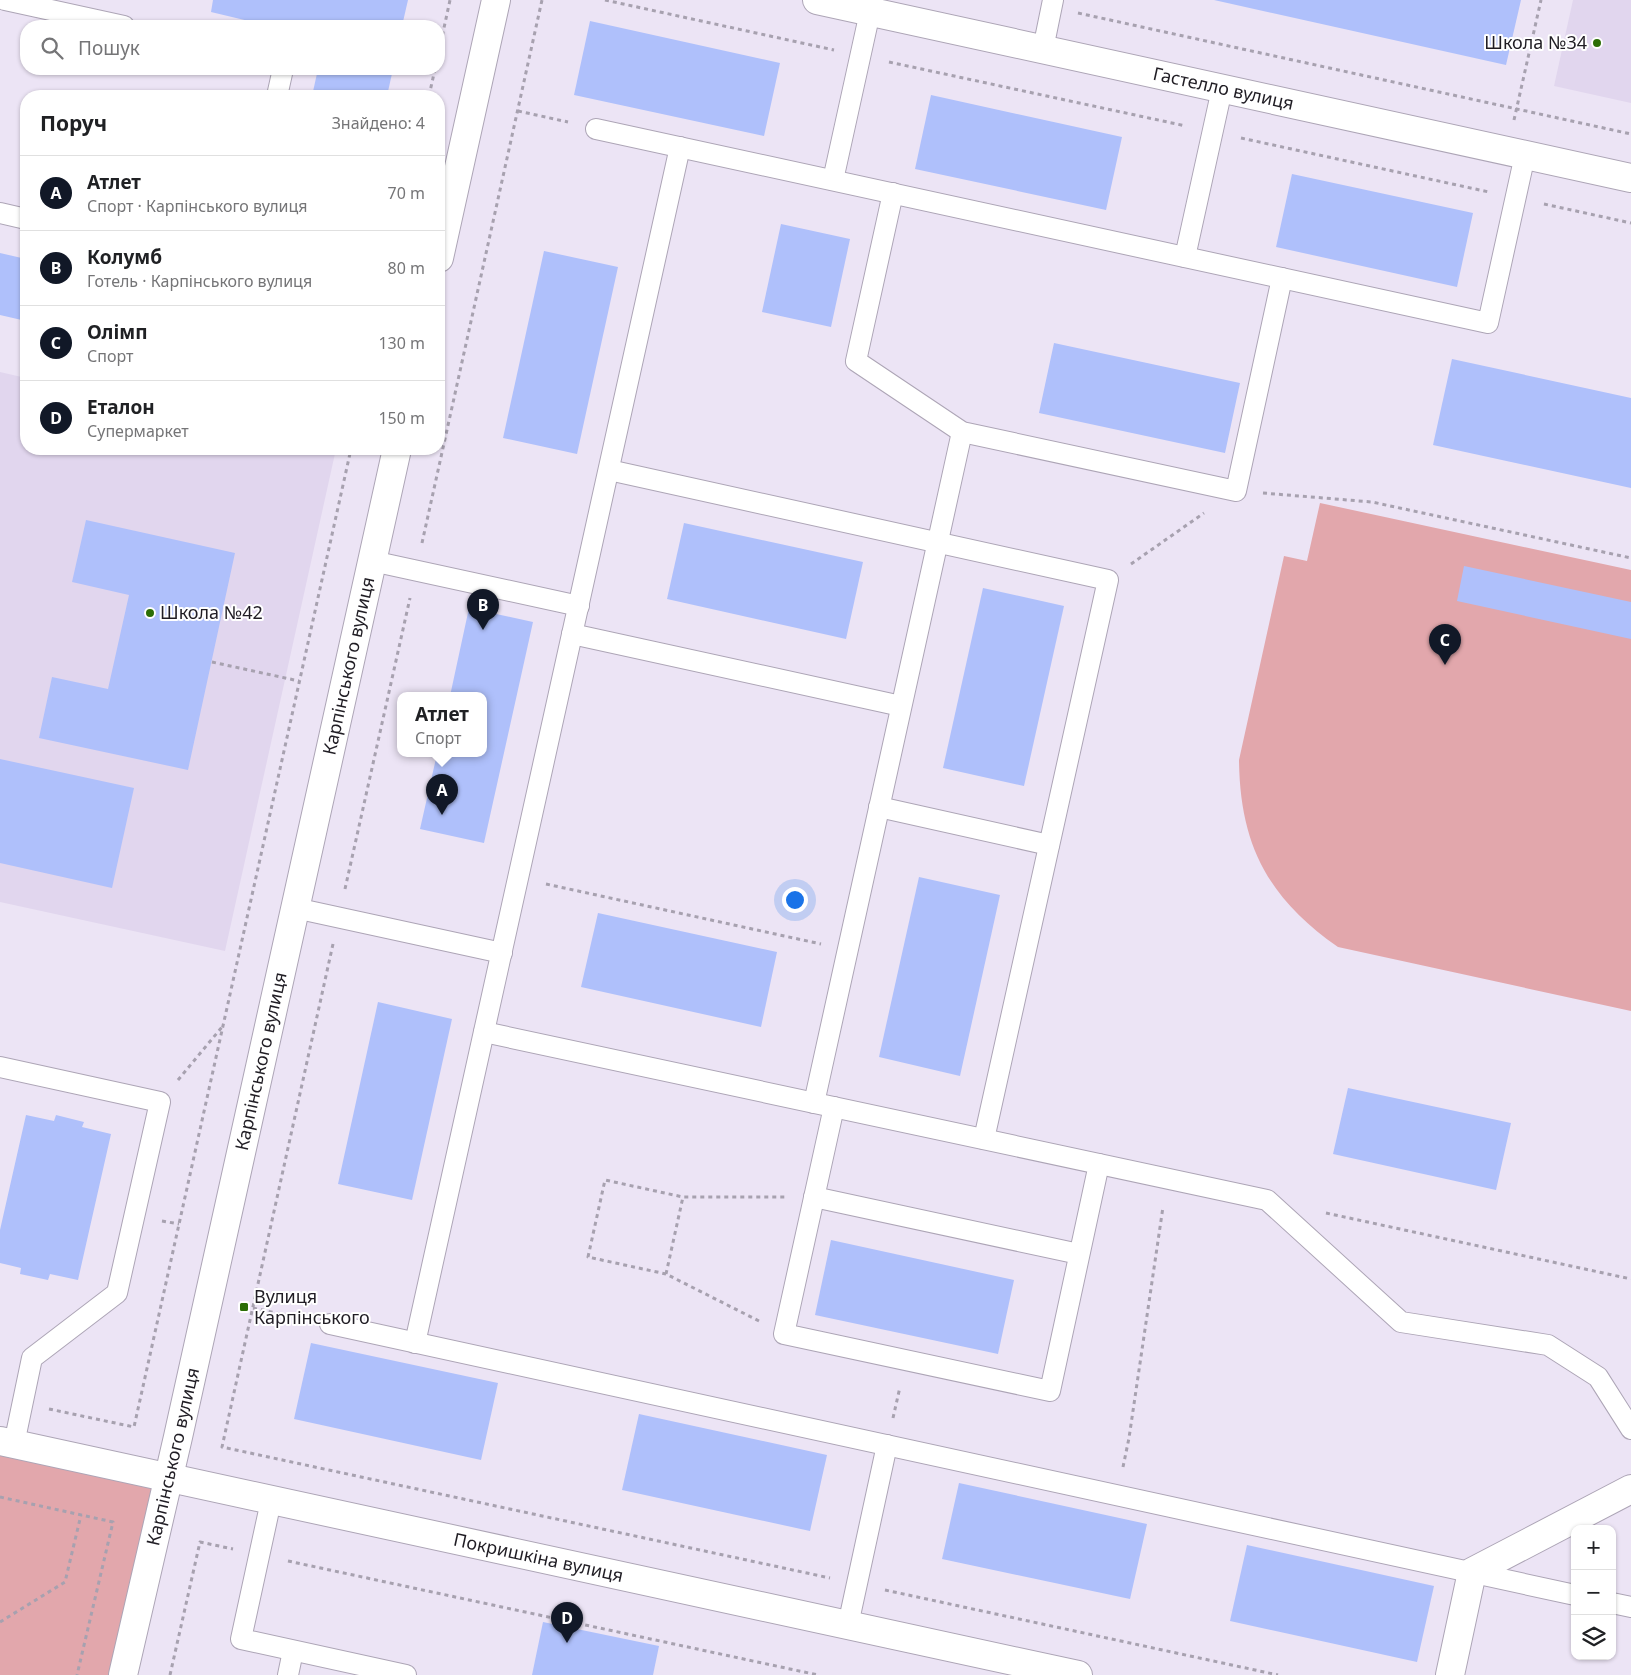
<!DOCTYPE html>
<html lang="uk">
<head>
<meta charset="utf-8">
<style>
  :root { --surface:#fff; --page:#f2f2f2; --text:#202124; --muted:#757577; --line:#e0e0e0; --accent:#111827 }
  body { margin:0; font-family:"Noto Sans",sans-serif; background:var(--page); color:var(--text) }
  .controls { position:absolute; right:15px; bottom:15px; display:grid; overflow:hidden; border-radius:10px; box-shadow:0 1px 4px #0004 }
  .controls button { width:45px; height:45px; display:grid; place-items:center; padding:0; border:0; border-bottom:1px solid var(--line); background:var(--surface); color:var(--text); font:25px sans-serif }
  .you { position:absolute; left:794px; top:899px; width:18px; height:18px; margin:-12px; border:4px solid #fff; border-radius:50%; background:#1a73e8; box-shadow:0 0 0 8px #1a73e833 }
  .badge { display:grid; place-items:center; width:32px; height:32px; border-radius:50%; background:var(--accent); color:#fff; font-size:16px; font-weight:700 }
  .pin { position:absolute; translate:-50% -41px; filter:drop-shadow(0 1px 2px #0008) }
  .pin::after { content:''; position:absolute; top:26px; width:18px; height:15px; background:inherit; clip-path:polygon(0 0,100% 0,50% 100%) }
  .popup { position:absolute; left:397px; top:692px; width:90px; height:65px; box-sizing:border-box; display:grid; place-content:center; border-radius:10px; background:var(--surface); filter:drop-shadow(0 1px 4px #0005); font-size:16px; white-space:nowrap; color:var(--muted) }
  .popup b { font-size:19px; color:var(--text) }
  .popup::after { content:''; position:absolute; left:50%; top:100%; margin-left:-10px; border:10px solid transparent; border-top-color:var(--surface) }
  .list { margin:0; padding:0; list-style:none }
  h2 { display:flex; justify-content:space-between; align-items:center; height:65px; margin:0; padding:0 20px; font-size:21px }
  h2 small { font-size:16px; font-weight:400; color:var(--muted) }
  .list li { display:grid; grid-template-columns:32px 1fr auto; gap:15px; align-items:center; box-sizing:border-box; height:75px; padding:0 20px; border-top:1px solid var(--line) }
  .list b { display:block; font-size:19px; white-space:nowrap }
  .list p { margin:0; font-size:16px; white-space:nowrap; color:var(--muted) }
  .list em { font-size:16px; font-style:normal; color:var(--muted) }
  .icon { flex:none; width:28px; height:28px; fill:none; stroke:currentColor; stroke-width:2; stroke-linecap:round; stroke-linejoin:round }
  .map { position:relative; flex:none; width:1631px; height:1675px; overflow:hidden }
  .search { position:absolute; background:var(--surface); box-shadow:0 1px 4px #0004; left:20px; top:20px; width:425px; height:55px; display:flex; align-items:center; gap:12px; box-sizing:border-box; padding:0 18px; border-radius:20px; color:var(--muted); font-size:19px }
  .panel { position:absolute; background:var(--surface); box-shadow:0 1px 4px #0004; left:20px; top:90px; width:425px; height:365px; border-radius:20px }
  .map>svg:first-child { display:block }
  .built { fill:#e1d6ee }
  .green { fill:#e2a7ac }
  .building { fill:#afc0fb }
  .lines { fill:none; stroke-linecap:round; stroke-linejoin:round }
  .service-casing { stroke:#ada5b6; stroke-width:22 }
  .minor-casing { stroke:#ada5b6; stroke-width:30 }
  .tertiary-casing { stroke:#ada5b6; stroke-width:30 }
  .path { stroke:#a7a1af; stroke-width:3; stroke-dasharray:4 4; stroke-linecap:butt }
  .service { stroke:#fff; stroke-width:20 }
  .minor { stroke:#fff; stroke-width:28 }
  .tertiary { stroke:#fff; stroke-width:28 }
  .poi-dot { fill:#2c6e06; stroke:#fff; stroke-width:2 }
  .labels { text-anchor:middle; stroke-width:4; stroke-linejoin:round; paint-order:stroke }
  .poi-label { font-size:18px; fill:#201d24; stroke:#fff; text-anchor:start }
  .street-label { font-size:18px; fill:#201d24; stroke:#fff }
</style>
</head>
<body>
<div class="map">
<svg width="1631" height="1675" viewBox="0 0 1631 1675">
  <rect width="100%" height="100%" fill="#ece4f5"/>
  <g class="built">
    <polygon points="1573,0 1631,0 1631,103 1554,86"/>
    <polygon points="0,372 26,378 26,449 336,449 225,951 0,902"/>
  </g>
  <g class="green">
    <path d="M1320,503L1631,570V1011L1338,947C1268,898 1240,845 1239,760L1284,556L1307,561Z"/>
    <polygon points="0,1441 169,1478 123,1675 0,1675"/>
  </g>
  <g class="building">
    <polygon points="213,0 408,0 402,26 270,26 211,12"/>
    <polygon points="1214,0 1521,0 1506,65"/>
    <polygon points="590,21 780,63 764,136 574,95"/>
    <polygon points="318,69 393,69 387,96 312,96"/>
    <polygon points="931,95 1122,137 1106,210 915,169"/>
    <polygon points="1292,174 1473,213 1457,287 1276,247"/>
    <polygon points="781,224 850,239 831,327 762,312"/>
    <polygon points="544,251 618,267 577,454 503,438"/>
    <polygon points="0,253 26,259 26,321 0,315"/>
    <polygon points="1054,343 1240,383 1225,453 1039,413"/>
    <polygon points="1452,359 1631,398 1631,488 1433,445"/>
    <polygon points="86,520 235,553 188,770 39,738 52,677 108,689 129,595 72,582"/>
    <polygon points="684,523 863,562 846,639 667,599"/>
    <polygon points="1464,566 1631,602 1631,639 1457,601"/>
    <polygon points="983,588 1064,606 1024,786 943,768"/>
    <polygon points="469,608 533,622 484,843 420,829 437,754 483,754 483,696 450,696"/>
    <polygon points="0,759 134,788 112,888 0,863"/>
    <polygon points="919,877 1000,895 960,1076 879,1057"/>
    <polygon points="598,913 777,952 761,1027 581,987"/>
    <polygon points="378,1002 452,1019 412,1200 338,1184"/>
    <polygon points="1348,1088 1511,1123 1496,1190 1333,1154"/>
    <polygon points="26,1115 54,1121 56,1115 84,1122 82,1127 111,1134 78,1280 50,1274 48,1280 20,1274 21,1268 0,1263 0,1230"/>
    <polygon points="831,1240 1014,1280 998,1354 815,1315"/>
    <polygon points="311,1343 498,1383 481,1460 294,1419"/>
    <polygon points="639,1414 827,1455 810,1531 622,1490"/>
    <polygon points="959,1483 1147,1524 1130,1599 942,1559"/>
    <polygon points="1247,1545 1434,1586 1417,1662 1230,1621"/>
    <polygon points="543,1622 659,1646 653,1675 532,1675"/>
  </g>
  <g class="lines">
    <g class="service-casing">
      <g id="service">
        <polyline points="5,0 124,26"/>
        <polyline points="1043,49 1053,0"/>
        <polyline points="277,96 283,69"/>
        <polyline points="596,129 1488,323 1525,155"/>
        <polyline points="833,180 870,12"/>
        <polyline points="893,193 856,361 962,432 1236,491 1282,278"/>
        <polyline points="0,213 26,219"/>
        <polyline points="1185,257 1222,89"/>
        <polyline points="609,470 1108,580 984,1139"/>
        <polyline points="372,561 579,606"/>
        <polyline points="572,634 901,706"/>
        <polyline points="879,807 1049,845"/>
        <polyline points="295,908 502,953"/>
        <polyline points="484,1032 1267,1200 1401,1322 1548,1345 1598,1377 1631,1429"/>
        <polyline points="0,1067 160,1102 117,1293 32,1358 14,1444"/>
        <polyline points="814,1103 962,432"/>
        <polyline points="834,1107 784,1334 1050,1391 1099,1164"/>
        <polyline points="814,1197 1079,1254"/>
        <polyline points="330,1324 1575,1595"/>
        <polyline points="415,1343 680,147"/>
        <polyline points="271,1501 241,1639 406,1675"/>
        <polyline points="1612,1603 1631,1607"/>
        <polyline points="848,1625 887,1445"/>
        <polyline points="288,1675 293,1651"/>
      </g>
    </g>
    <g class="minor-casing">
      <g id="minor">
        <path id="s1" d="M817,0L1631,178"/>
        <polyline points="1450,1675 1472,1572 1631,1489"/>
      </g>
    </g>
    <g class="tertiary-casing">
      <g id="tertiary">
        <polyline points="439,258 496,0"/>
        <path id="s2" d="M0,1441L1078,1675"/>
        <path id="s3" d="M123,1675L178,1437L397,449"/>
      </g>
    </g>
    <g class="path">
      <polyline points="605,0 834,50"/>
      <polyline points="1078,13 1631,134"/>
      <polyline points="439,51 450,0"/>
      <polyline points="889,62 1186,126"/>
      <polyline points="429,96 435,69"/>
      <polyline points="518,111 568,122"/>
      <polyline points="1514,120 1541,0"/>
      <polyline points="1241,138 1489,192"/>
      <polyline points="1544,204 1631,223"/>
      <polyline points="1263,493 1372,502 1631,558"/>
      <polyline points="422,543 542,0"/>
      <polyline points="1131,564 1204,513"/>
      <polyline points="212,662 299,681"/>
      <polyline points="546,884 821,944"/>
      <polyline points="345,889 410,598"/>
      <polyline points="333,944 222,1447 830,1578"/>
      <polyline points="178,1080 222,1027"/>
      <polyline points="1326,1213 1631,1279"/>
      <polyline points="162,1221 179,1224"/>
      <polyline points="666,1274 683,1197"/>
      <polyline points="253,1308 303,1319"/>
      <polyline points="759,1321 666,1274 588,1257 605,1180 683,1197 786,1197"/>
      <polyline points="49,1409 134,1427 351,449"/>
      <polyline points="893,1418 900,1387"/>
      <polyline points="1123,1467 1129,1438 1163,1207"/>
      <polyline points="0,1497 113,1522 77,1675"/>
      <polyline points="288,1561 818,1675"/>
      <polyline points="885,1590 1278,1675"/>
      <polyline points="0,1622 65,1582 81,1515"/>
      <polyline points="170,1675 200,1542 233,1549"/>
    </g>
    <use href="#service" class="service"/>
    <use href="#minor" class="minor"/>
    <use href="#tertiary" class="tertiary"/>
  </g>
  <g class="poi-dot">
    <circle cx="1597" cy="43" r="5"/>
    <circle cx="150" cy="613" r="5"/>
    <rect x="239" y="1302" width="10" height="10" rx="2.5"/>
  </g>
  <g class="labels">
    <g class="poi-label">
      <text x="1587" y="49" text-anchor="end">Школа №34</text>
      <text x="160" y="619">Школа №42</text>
      <text x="254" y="1303">Вулиця<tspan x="254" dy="21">Карпінського</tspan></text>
    </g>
    <g class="street-label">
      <text dy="6" stroke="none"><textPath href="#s1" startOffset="416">Гастелло вулиця</textPath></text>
      <text dy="6" stroke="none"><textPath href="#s3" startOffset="1034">Карпінського вулиця</textPath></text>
      <text dy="6" stroke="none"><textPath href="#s3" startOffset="629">Карпінського вулиця</textPath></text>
      <text dy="6" stroke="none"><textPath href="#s3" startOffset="224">Карпінського вулиця</textPath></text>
      <text dy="6" stroke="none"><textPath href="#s2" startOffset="551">Покришкіна вулиця</textPath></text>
    </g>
  </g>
</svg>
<div class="controls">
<button>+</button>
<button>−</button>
<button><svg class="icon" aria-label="layers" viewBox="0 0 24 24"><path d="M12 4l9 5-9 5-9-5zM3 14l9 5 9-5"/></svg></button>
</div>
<div class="you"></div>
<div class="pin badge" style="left:442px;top:815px">A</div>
<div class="popup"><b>Атлет</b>Спорт</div>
<div class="pin badge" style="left:483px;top:630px">B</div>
<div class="pin badge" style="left:1445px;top:665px">C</div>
<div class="pin badge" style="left:567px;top:1643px">D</div>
<div class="search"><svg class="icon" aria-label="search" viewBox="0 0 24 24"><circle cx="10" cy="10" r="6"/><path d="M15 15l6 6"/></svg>Пошук</div>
<section class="panel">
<h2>Поруч<small>Знайдено: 4</small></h2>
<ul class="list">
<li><span class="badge">A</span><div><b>Атлет</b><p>Спорт · Карпінського вулиця</p></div><em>70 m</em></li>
<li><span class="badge">B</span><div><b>Колумб</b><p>Готель · Карпінського вулиця</p></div><em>80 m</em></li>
<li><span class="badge">C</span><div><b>Олімп</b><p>Спорт</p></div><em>130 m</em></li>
<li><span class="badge">D</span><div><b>Еталон</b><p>Супермаркет</p></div><em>150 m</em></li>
</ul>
</section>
</div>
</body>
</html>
